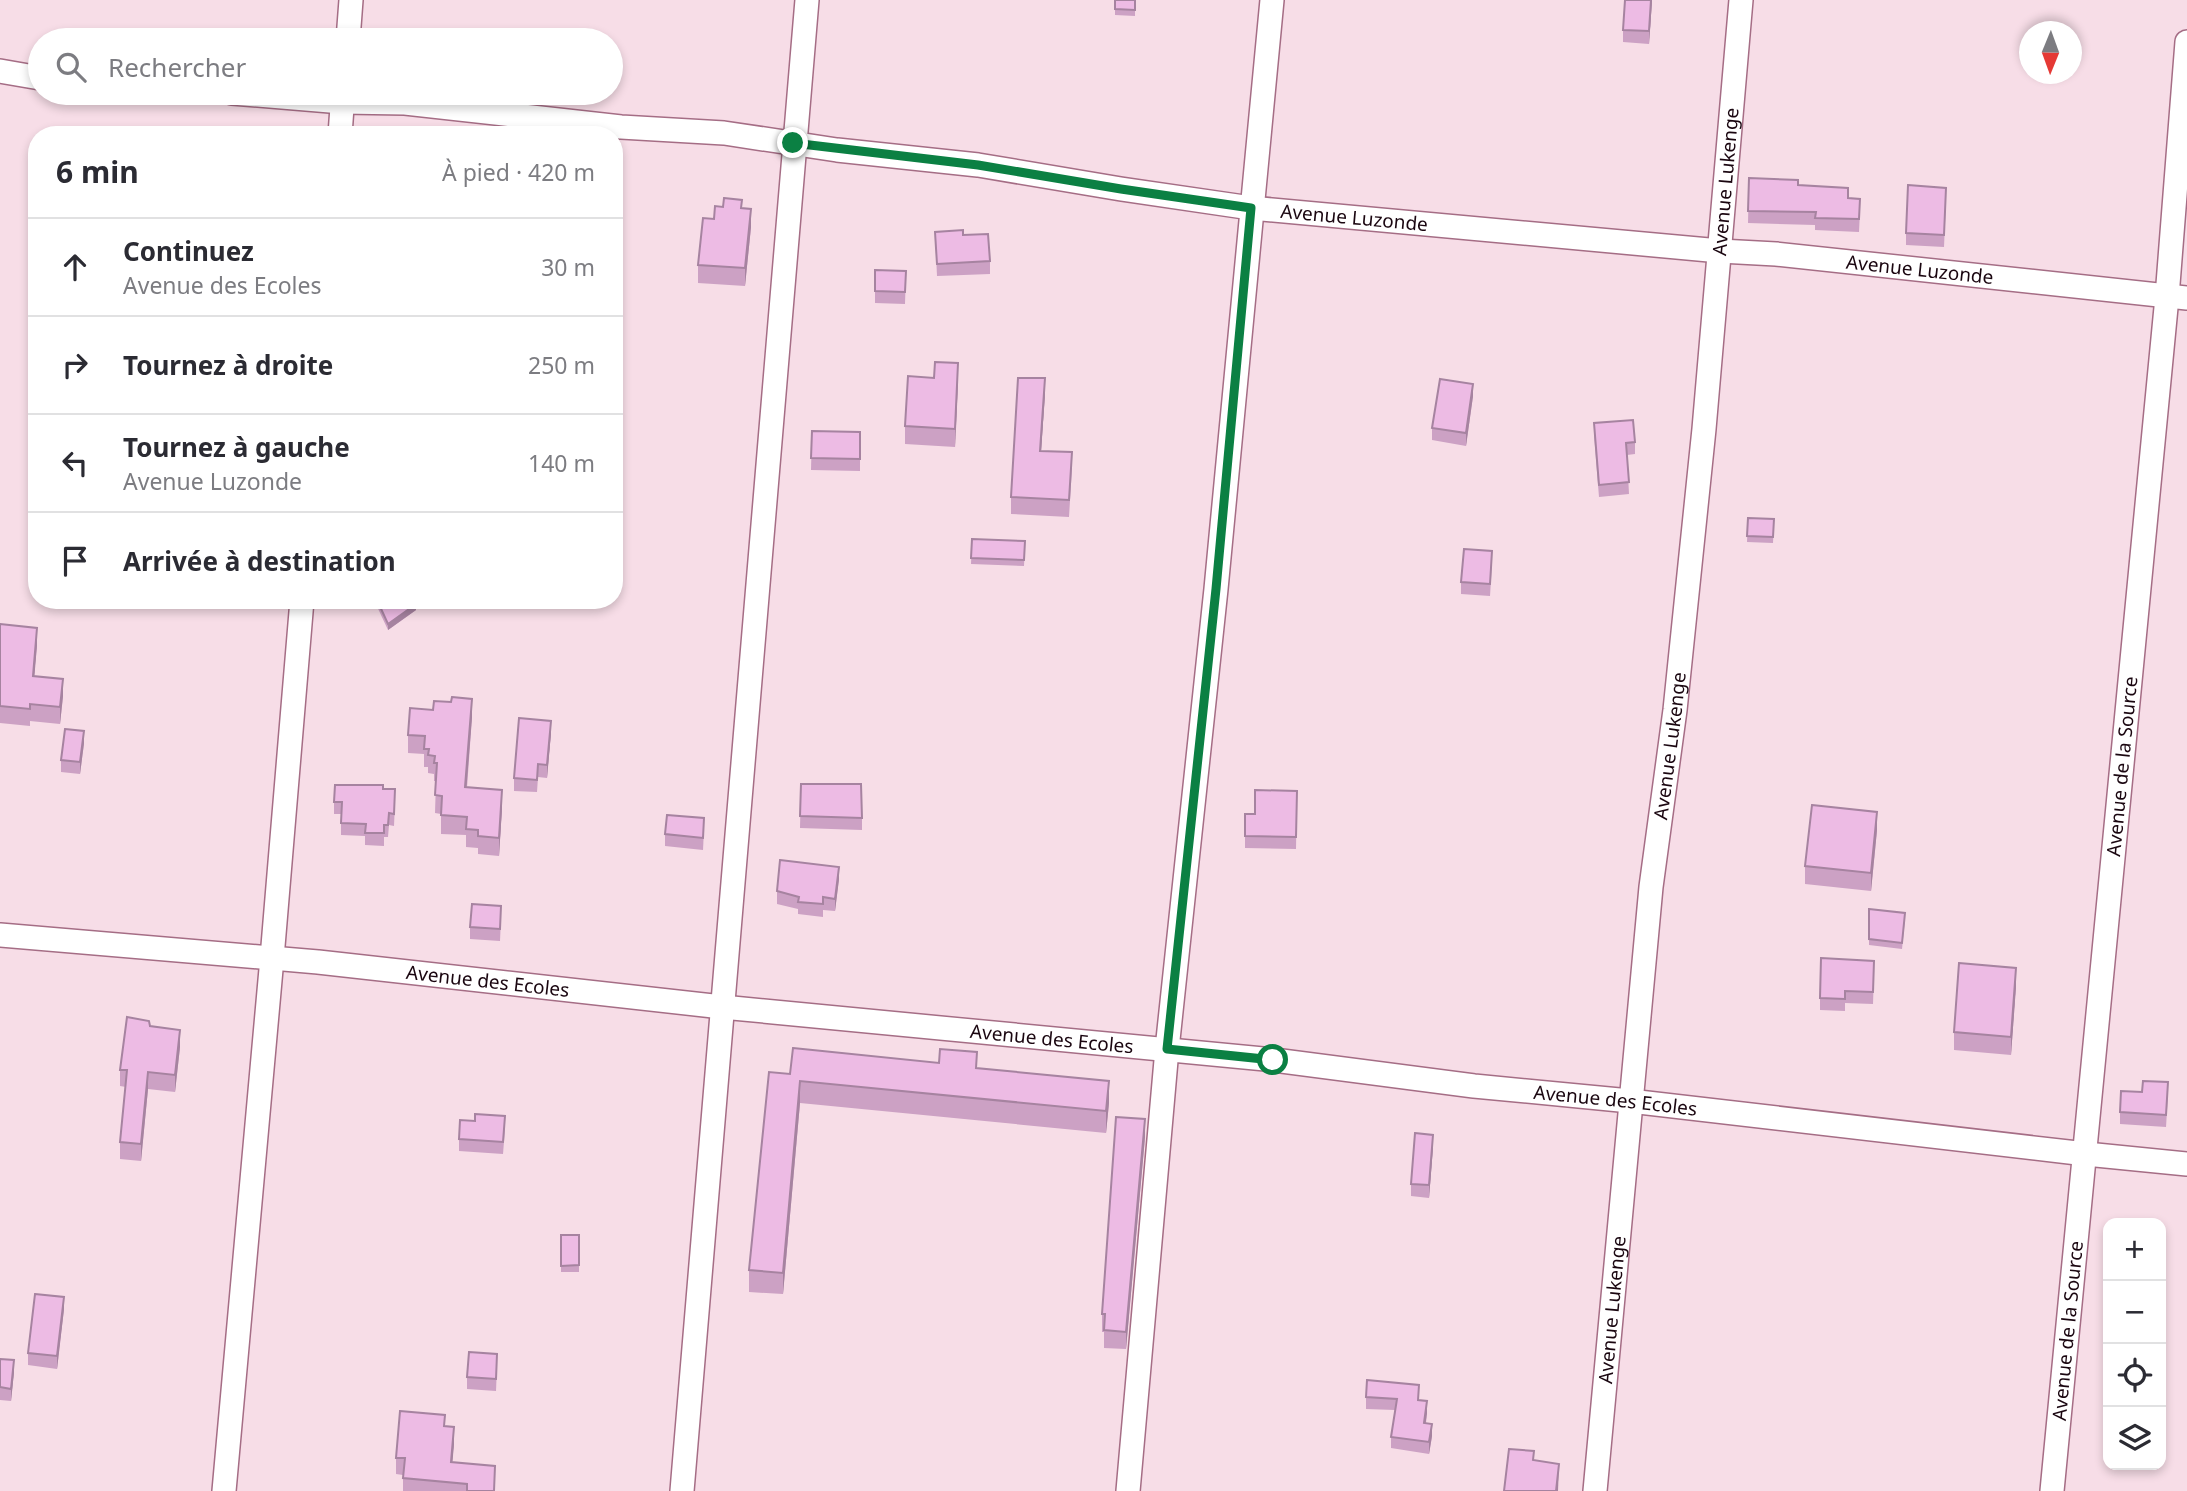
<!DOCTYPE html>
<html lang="fr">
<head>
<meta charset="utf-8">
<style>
  :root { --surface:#fff; --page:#f2f2f3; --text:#2b2b33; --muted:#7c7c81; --line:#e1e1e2 }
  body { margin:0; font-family:"Noto Sans",sans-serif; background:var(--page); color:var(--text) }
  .controls { position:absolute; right:21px; bottom:21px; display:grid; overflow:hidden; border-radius:14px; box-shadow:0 4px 10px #0003 }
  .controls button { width:63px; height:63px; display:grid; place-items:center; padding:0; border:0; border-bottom:2px solid var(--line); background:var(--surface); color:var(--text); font:35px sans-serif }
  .compass { position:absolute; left:2019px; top:21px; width:63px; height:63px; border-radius:50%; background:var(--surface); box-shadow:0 4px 10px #0003; rotate:181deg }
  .stop { position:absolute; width:21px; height:21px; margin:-16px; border:5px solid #0b8043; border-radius:50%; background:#fff }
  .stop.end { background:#0b8043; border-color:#fff; box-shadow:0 2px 7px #0008 }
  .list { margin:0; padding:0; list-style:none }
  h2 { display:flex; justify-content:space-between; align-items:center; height:91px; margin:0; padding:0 28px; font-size:30px }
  h2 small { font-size:23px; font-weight:400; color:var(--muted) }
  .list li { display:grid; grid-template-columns:46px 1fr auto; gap:21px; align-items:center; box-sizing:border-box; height:98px; padding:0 28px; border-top:2px solid var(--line) }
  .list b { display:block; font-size:26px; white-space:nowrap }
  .list p { margin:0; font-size:23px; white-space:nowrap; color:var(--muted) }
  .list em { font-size:23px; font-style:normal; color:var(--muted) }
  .icon { flex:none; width:38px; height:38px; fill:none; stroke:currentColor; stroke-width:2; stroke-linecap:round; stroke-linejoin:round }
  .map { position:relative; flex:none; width:2187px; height:1491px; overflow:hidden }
  .search { position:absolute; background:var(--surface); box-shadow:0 4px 10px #0003; left:28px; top:28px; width:595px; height:77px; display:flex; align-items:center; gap:18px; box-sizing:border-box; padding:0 24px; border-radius:38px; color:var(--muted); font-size:26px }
  .panel { position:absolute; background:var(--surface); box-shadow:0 4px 10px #0003; left:28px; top:126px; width:595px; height:483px; border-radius:28px }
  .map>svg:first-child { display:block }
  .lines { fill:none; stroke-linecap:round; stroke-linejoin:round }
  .minor-casing { stroke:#a56d85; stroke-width:26 }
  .minor { stroke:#fff; stroke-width:23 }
  .wall { fill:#cca1c4 }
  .shaded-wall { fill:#a683a0 }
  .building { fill:#edbbe4; stroke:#a683a0; stroke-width:2 }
  .route { stroke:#0b8043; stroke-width:9 }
  .labels { text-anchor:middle; stroke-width:5; stroke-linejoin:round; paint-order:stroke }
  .street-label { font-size:19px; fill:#1a0610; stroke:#fff }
</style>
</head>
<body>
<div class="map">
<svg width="2187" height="1491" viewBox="0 0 2187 1491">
  <rect width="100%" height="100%" fill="#f7dde7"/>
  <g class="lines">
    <g class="minor-casing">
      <g id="minor">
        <polyline points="348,40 351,0"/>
        <polyline points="0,71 40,78"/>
        <path id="s1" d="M232,93L342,102L405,103L621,127L724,133L837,150L978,165L1121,189L1251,208L1720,251L1776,254L2187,298"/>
        <polyline points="340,135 343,93"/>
        <path id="s2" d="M0,935L318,962L722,1007L1274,1060L1474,1086L1630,1101L2086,1154L2187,1164"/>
        <polyline points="224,1491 272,958 302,600"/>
        <polyline points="682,1491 807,0"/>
        <polyline points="1128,1491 1167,1049 1216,589 1272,0"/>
        <path id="s3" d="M1595,1491L1651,887L1675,710L1704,429L1741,0"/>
        <path id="s4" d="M2052,1491L2167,297L2187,42"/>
      </g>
    </g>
    <use href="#minor" class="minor"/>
  </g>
  <g class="wall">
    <polygon points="1115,0 1135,0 1135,16 1115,15"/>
    <polygon points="1652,0 1649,44 1623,42 1623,30"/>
    <polygon points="1749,178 1798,185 1848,198 1860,211 1859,232 1815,230 1815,225 1748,223"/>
    <polygon points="1946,200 1944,247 1906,245 1906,233"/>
    <polygon points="742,208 751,227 745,286 698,283 698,265"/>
    <polygon points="935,232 963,235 990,261 990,274 937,276"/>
    <polygon points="906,271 905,304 875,303 875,291"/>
    <polygon points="958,381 955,447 905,444 905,426"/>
    <polygon points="1045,394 1041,451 1072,468 1069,517 1011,514 1011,497"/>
    <polygon points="1473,396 1466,446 1432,440 1432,428"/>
    <polygon points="1594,423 1635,442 1635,454 1627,455 1629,494 1599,497 1594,435"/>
    <polygon points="812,431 860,432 860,471 811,470"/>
    <polygon points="1748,518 1774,519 1773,543 1747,542"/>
    <polygon points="972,539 1025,541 1024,566 971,564"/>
    <polygon points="1492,563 1490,596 1461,594 1461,582"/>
    <polygon points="374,600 413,600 416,610 388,630"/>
    <polygon points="0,624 37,645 34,676 63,696 60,724 30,721 30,726 0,723"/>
    <polygon points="472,717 467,788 502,808 499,856 478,854 478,848 466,847 466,835 441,834 441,814 435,813 436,781 434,781 434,774 428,773 428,767 424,767 424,754 408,753 408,735"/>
    <polygon points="551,733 547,778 538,777 537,792 514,791 514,778"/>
    <polygon points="84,743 80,774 61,772 61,760"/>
    <polygon points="801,784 862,818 862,830 800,828"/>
    <polygon points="383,789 395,802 394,826 389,825 388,837 384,837 384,846 365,845 365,836 341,835 341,814 334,814 334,802"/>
    <polygon points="1297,791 1296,849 1245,848 1245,814 1255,814"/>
    <polygon points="704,830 703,850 665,846 665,834"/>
    <polygon points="1877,830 1871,891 1805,884 1805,866"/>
    <polygon points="839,879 835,911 823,910 823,917 798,914 798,909 777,904 777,891"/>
    <polygon points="1869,909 1905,919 1902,949 1869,945"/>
    <polygon points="501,918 500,941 470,939 470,927"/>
    <polygon points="1874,973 1873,1004 1845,1003 1845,1011 1820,1010 1820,998"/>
    <polygon points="2016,986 2011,1055 1954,1050 1954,1032"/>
    <polygon points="150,1026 180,1047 175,1092 148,1089 141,1161 120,1159 120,1142 126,1087 120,1086 120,1070"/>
    <polygon points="977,1068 1109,1103 1106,1133 800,1103 783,1294 749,1292 749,1270 790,1074"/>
    <polygon points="2168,1094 2166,1127 2120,1124 2120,1112"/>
    <polygon points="505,1129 503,1154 459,1151 459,1139"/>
    <polygon points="1145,1137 1126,1349 1104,1348 1104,1332 1102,1332 1102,1314"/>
    <polygon points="1433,1147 1429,1198 1411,1196 1411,1184"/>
    <rect x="561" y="1235" width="18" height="37"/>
    <polygon points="64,1309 57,1369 28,1365 28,1353"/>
    <polygon points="0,1359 14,1372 11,1401 0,1400"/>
    <polygon points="497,1366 496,1391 467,1389 467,1377"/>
    <polygon points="1366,1397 1418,1400 1427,1413 1426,1423 1432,1436 1429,1454 1391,1448 1391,1437 1395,1410 1366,1409"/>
    <polygon points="445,1426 454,1444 452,1462 495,1491 403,1491 403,1475 396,1474 396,1458"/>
  </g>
  <g class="shaded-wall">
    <polygon points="1651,0 1652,0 1649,44 1649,31"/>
    <polygon points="751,209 751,227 745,286 745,268"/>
    <polygon points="958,363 958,381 955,447 955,429"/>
    <polygon points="1045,378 1045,394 1040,467 1040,451"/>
    <polygon points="1473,384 1473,396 1466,446 1466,433"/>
    <polygon points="416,604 416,610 388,630 388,624"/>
    <polygon points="37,628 37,645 33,693 33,676"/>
    <polygon points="63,679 63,696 60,724 60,707"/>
    <polygon points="472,699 472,717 465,806 465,787"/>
    <polygon points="551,721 551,733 547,778 547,765"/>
    <polygon points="84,731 84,743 80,774 80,762"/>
    <polygon points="502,790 502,808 499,856 499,838"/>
    <polygon points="1877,812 1877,830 1871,891 1871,873"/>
    <polygon points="839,867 839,879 835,911 835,899"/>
    <polygon points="2016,968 2016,986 2011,1055 2011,1037"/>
    <polygon points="180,1030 180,1047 175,1092 175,1075"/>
    <polygon points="148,1072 148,1089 141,1161 141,1144"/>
    <polygon points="800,1081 800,1103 783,1294 783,1273"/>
    <polygon points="1109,1081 1109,1103 1106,1133 1106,1111"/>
    <polygon points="1145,1119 1145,1137 1126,1349 1126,1332"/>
    <polygon points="1433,1135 1433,1147 1429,1198 1429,1185"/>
    <polygon points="64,1297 64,1309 57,1369 57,1356"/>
    <polygon points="14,1360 14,1372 11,1401 11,1389"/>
    <polygon points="1427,1401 1427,1413 1424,1434 1424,1423"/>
    <polygon points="1432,1424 1432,1436 1429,1454 1429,1442"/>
    <polygon points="454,1427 454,1444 451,1479 451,1462"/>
    <polygon points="1559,1464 1558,1491 1556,1491"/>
  </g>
  <g class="building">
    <polygon points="1115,0 1135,0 1135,10 1115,9"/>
    <polygon points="1625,0 1651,0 1649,31 1623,30"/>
    <polygon points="1749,178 1798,180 1798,185 1848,188 1848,198 1860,199 1859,219 1815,218 1816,212 1748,211"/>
    <polygon points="1908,185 1946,188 1944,235 1906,233"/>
    <polygon points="724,198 742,200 741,208 751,209 745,268 698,265 703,218 714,219 715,206 723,207"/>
    <polygon points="963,230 963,235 988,234 990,261 937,264 935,232"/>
    <polygon points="875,270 906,271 905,292 875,291"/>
    <polygon points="614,292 618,292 615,369 614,368"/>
    <polygon points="935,362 958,363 955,429 905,426 908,376 934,378"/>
    <polygon points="1018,378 1045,378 1040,451 1072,452 1069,500 1011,497"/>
    <polygon points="1440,379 1473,384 1466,433 1432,428"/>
    <polygon points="1633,420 1635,442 1626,443 1629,482 1599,485 1594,423"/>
    <polygon points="812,431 860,432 860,459 811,458"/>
    <polygon points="1748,518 1774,519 1773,537 1747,536"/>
    <polygon points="972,539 1025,541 1024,560 971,558"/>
    <polygon points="1464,549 1492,551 1490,584 1461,582"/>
    <polygon points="377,600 413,600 416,604 388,624"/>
    <polygon points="0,624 37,628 33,676 63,679 60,707 30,704 30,709 0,706"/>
    <polygon points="452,697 472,699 465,787 502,790 499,838 478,836 478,830 466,829 467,817 441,815 442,796 435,795 437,763 434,763 435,756 428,755 429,749 424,749 425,736 408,735 410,708 433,710 434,701 451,702"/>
    <polygon points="519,718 551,721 547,765 538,764 537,780 514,778"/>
    <polygon points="65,729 84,731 80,762 61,760"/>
    <polygon points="801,784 861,784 862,818 800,816"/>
    <polygon points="335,785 383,785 383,789 395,789 394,814 389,813 388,825 384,825 384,833 365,833 366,824 341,823 342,802 334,802"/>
    <polygon points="1255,790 1297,791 1296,837 1245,836 1245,814 1255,814"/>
    <polygon points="1812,805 1877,812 1871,873 1805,866"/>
    <polygon points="667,815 704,818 703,838 665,834"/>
    <polygon points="780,860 839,867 835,899 823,897 823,904 798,902 799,897 777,891"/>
    <polygon points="472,904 501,906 500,929 470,927"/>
    <polygon points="1869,909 1905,913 1902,943 1869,939"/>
    <polygon points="1821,958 1874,961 1873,992 1845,991 1845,999 1820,998"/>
    <polygon points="1959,963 2016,968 2011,1037 1954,1032"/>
    <polygon points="127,1017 149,1021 150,1026 180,1030 175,1075 148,1072 141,1144 120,1142 127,1070 120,1070"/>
    <polygon points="793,1048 939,1063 940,1049 977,1052 976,1068 1109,1081 1106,1111 800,1081 783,1273 749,1270 769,1072 790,1074"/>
    <polygon points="2143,1081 2168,1082 2166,1115 2120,1112 2121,1091 2142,1092"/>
    <polygon points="475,1114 505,1116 503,1142 459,1139 460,1120 475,1121"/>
    <polygon points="1116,1117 1145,1119 1126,1332 1104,1330 1105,1314 1102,1314"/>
    <polygon points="1415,1133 1433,1135 1429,1185 1411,1184"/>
    <polygon points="561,1235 579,1235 579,1265 561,1266"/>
    <polygon points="35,1294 64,1297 57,1356 28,1353"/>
    <polygon points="469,1352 497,1354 496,1379 467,1377"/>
    <polygon points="0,1359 14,1360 11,1389 0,1387"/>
    <polygon points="1367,1380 1419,1385 1418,1400 1427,1401 1424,1423 1432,1424 1429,1442 1391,1437 1397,1399 1366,1397"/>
    <polygon points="400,1411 445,1415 444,1426 454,1427 451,1462 495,1466 494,1491 467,1491 467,1484 403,1478 405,1458 396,1458"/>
    <polygon points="1509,1449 1534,1451 1533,1460 1559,1464 1556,1491 1504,1491"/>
  </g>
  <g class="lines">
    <polyline class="route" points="793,143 978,165 1121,189 1251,208 1216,589 1167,1049 1273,1060"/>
  </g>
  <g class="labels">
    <g class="street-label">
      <text dy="7" stroke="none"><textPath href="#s3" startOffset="1316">Avenue Lukenge</textPath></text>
      <text dy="7" stroke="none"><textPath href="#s1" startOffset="1130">Avenue Luzonde</textPath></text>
      <text dy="7" stroke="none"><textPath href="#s1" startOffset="1698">Avenue Luzonde</textPath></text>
      <text dy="7" stroke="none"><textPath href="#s3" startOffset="749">Avenue Lukenge</textPath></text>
      <text dy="7" stroke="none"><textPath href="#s4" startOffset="728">Avenue de la Source</textPath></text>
      <text dy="7" stroke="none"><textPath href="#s2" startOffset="490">Avenue des Ecoles</textPath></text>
      <text dy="7" stroke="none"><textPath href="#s2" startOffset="1057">Avenue des Ecoles</textPath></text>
      <text dy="7" stroke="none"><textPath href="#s2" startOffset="1624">Avenue des Ecoles</textPath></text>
      <text dy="7" stroke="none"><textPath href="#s3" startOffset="182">Avenue Lukenge</textPath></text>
      <text dy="7" stroke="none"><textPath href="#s4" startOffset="161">Avenue de la Source</textPath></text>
    </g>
  </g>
</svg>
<div class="controls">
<button>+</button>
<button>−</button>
<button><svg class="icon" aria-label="locate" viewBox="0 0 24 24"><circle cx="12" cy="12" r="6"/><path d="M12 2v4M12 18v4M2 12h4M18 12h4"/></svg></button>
<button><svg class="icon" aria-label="layers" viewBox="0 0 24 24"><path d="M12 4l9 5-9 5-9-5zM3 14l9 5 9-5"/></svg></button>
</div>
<svg class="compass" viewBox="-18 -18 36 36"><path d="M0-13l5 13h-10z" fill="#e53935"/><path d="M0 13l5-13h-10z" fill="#7c7c81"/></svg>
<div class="stop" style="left:1273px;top:1060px"></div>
<div class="stop end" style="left:793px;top:143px"></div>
<div class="search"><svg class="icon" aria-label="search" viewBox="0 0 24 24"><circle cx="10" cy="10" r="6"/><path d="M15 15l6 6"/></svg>Rechercher</div>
<section class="panel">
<h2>6 min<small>À pied · 420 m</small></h2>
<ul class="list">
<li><svg class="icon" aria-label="ahead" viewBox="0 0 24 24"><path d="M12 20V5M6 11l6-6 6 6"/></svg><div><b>Continuez</b><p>Avenue des Ecoles</p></div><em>30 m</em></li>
<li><svg class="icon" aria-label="right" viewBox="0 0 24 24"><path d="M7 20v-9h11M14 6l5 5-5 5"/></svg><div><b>Tournez à droite</b></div><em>250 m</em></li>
<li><svg class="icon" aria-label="left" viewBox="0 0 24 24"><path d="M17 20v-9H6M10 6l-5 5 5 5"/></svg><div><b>Tournez à gauche</b><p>Avenue Luzonde</p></div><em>140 m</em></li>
<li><svg class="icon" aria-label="arrive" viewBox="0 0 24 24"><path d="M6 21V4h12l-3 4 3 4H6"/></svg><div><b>Arrivée à destination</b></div></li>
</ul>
</section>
</div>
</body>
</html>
